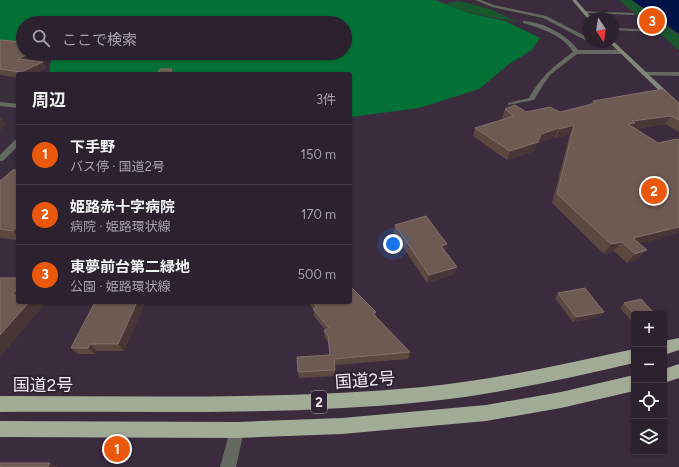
<!DOCTYPE html>
<html lang="ja">
<head>
<meta charset="utf-8">
<style>
  :root { --surface:#2c212e; --page:#382e3a; --text:#f1f3f6; --muted:#a6a3aa; --line:#483e4a; --accent:#ea580c }
  body { margin:0; font-family:Figtree,"Noto Sans JP",sans-serif; background:var(--page); color:var(--text) }
  .controls { position:absolute; right:12px; bottom:12px; display:grid; overflow:hidden; border-radius:4px; box-shadow:0 1px 3px #0004 }
  .controls button { width:36px; height:36px; display:grid; place-items:center; padding:0; border:0; border-bottom:1px solid var(--line); background:var(--surface); color:var(--text); font:20px sans-serif }
  .compass { position:absolute; left:583px; top:12px; width:36px; height:36px; border-radius:50%; background:var(--surface); box-shadow:0 1px 3px #0004; rotate:167deg }
  .you { position:absolute; left:393px; top:244px; width:14px; height:14px; margin:-10px; border:3px solid #fff; border-radius:50%; background:#1a73e8; box-shadow:0 0 0 6px #1a73e833 }
  .badge { display:grid; place-items:center; width:26px; height:26px; border-radius:50%; background:var(--accent); color:#fff; font-size:13px; font-weight:700 }
  .pin { position:absolute; translate:-50% -50%; border:2px solid #fff; box-shadow:0 1px 4px #0006 }
  .list { margin:0; padding:0; list-style:none }
  h2 { display:flex; justify-content:space-between; align-items:center; height:52px; margin:0; padding:0 16px; font-size:17px }
  h2 small { font-size:13px; font-weight:400; color:var(--muted) }
  .list li { display:grid; grid-template-columns:26px 1fr auto; gap:12px; align-items:center; box-sizing:border-box; height:60px; padding:0 16px; border-top:1px solid var(--line) }
  .list b { display:block; font-size:15px; white-space:nowrap }
  .list p { margin:0; font-size:13px; white-space:nowrap; color:var(--muted) }
  .list em { font-size:13px; font-style:normal; color:var(--muted) }
  .icon { flex:none; width:22px; height:22px; fill:none; stroke:currentColor; stroke-width:2; stroke-linecap:round; stroke-linejoin:round }
  .map { position:relative; flex:none; width:679px; height:467px; overflow:hidden }
  .search { position:absolute; background:var(--surface); box-shadow:0 1px 3px #0004; left:16px; top:16px; width:336px; height:44px; display:flex; align-items:center; gap:10px; box-sizing:border-box; padding:0 14px; border-radius:22px; color:var(--muted); font-size:15px }
  .panel { position:absolute; background:var(--surface); box-shadow:0 1px 3px #0004; left:16px; top:72px; width:336px; height:232px; border-radius:4px }
  .map>svg:first-child { display:block }
  .green { fill:#1a562e }
  .forest { fill:#047236 }
  .water { fill:#001349 }
  .lines { fill:none; stroke-linecap:round; stroke-linejoin:round }
  .minor { fill:#656a60; fill-rule:evenodd }
  .secondary { fill:#828879; fill-rule:evenodd }
  .trunk { fill:#a2ab96; fill-rule:evenodd }
  .wall { fill:#5d4840 }
  .shaded-wall { fill:#483636 }
  .building { fill:#6d5a53; stroke:#82706c }
  .labels { text-anchor:middle; stroke-width:4; stroke-linejoin:round; paint-order:stroke }
  .shield { fill:#2f2233; stroke:#b8aebb; stroke-width:1 }
  .shield-label { font-size:13px; font-weight:bold; fill:#f3eaf5 }
  .near-street-label { font-size:17px; fill:#f3eaf5; stroke:#2f2233 }
</style>
</head>
<body>
<div class="map">
<svg width="679" height="467" viewBox="0 0 679 467">
  <rect width="100%" height="100%" fill="#3a2c3d"/>
  <g class="green">
    <polygon points="619,0 632,0 679,35 679,50"/>
    <path d="M459,1L491,9L517,22C502,19 456,12 447,3Z"/>
  </g>
  <polygon class="forest" points="0,0 435,0 469,13 505,21 540,38 532,50 509,64 479,89 419,108 350,117 350,74 49,74 51,60 46,53 345,53 345,23 23,23 23,46 0,47"/>
  <polygon class="water" points="632,0 679,0 679,34"/>
  <g class="lines">
    <g class="minor">
      <polygon points="475,0 481,0 494,5 546,16 589,38 589,42 543,18 492,7"/>
      <polygon points="583,11 633,13 635,14 633,15 585,13"/>
      <path d="M523,21C541,21 568,35 578,50H621L624,52L621,54H577L551,74L543,85L534,100L508,105V103L529,98C542,75 553,67 573,52C562,34 542,29 523,23Z"/>
      <polygon points="613,28 654,30 656,31 654,32 613,30"/>
      <polygon points="641,72 679,72 679,76 643,75 641,74"/>
      <polygon points="0,102 18,104 18,108 0,106"/>
      <polygon points="15,140 18,140 18,146 3,161 0,161 0,155"/>
      <polygon points="237,423 242,425 244,430 236,467 220,467 230,430 232,425"/>
    </g>
    <g class="secondary">
      <polygon points="572,0 576,0 592,18 588,19"/>
      <polygon points="613,41 679,103 679,109 677,108 609,42 613,42"/>
    </g>
    <g class="trunk">
      <polygon points="679,338 679,350 664,355 664,341"/>
      <path d="M634,349V363C564,379 494,395 423,402C282,416 141,411 0,412V396C141,396 282,400 423,387C494,380 564,364 634,349Z"/>
      <polygon points="679,364 679,378 664,383 664,369"/>
      <polygon points="634,375 634,391 561,408 486,421 342,434 237,438 0,437 0,421 237,422 342,418 486,405 561,392"/>
    </g>
  </g>
  <g class="wall">
    <polygon points="0,40 23,53 46,53 31,60 43,62 46,68 35,74 18,74 18,78 0,75"/>
    <polygon points="593,101 679,103 679,132 665,124 635,129 640,244 639,259 627,263 614,251 604,254 552,203 570,134 556,138 555,137 537,143 534,151 507,160 473,136 475,128 504,119 502,118 505,109 526,112 560,112 591,104"/>
    <polygon points="18,170 18,240 0,238 0,181"/>
    <polygon points="395,225 447,244 445,251 454,274 427,283 393,232"/>
    <polygon points="558,293 600,317 573,322 555,298"/>
    <polygon points="95,302 145,302 124,351 96,351 95,354 78,354 71,348"/>
    <polygon points="310,302 350,302 376,312 376,316 410,352 408,359 335,365 335,376 299,378 298,372 329,355 329,343 325,338 324,331 326,331 314,316 314,309 310,305"/>
    <polygon points="624,303 634,314 634,324 620,308"/>
  </g>
  <g class="shaded-wall">
    <polygon points="30,53 46,53 22,65 18,59"/>
    <polygon points="43,62 46,68 35,74 22,74 21,72"/>
    <polygon points="172,69 174,74 170,74"/>
    <polygon points="671,116 665,124 631,129 628,124 632,121"/>
    <polygon points="0,117 1,117 7,125 0,130"/>
    <polygon points="574,125 570,134 556,138 560,129"/>
    <polygon points="559,128 555,137 537,143 534,151 507,160 510,151 541,134"/>
    <polygon points="18,226 18,237 13,231"/>
    <polygon points="679,227 679,233 628,247 633,238"/>
    <polygon points="622,242 614,251 604,254 611,244"/>
    <polygon points="447,244 445,251 441,246"/>
    <polygon points="647,250 639,259 627,263 635,254"/>
    <polygon points="457,267 454,274 427,283 429,275"/>
    <polygon points="18,287 18,300 12,295"/>
    <polygon points="29,302 41,302 44,305 0,357 0,335"/>
    <polygon points="137,302 145,302 124,351 118,344"/>
    <polygon points="604,312 600,317 573,322 576,317"/>
    <polygon points="90,344 96,351 95,354 88,348"/>
    <polygon points="50,463 58,467 48,467"/>
  </g>
  <g class="building">
    <polygon points="0,40 23,42 23,53 30,53 18,59 43,62 21,72 0,69"/>
    <polygon points="160,69 172,69 170,74 157,74"/>
    <polygon points="663,89 679,103 679,120 671,116 632,121 635,123 628,124 658,143 677,139 679,140 679,227 633,238 647,250 635,254 622,242 611,244 557,194 574,125 560,129 559,128 541,134 538,142 510,151 475,128 514,116 505,109 515,105 526,112 550,107 560,112 596,103 593,101"/>
    <polygon points="13,170 18,170 18,226 13,231 0,229 0,181"/>
    <polygon points="426,216 447,244 441,246 457,267 429,275 395,225"/>
    <polygon points="0,278 18,278 18,287 12,295 18,295 18,302 29,302 0,335"/>
    <polygon points="350,286 376,312 373,314 410,352 334,359 335,370 298,372 297,357 330,355 328,336 324,331 329,328 313,309 317,307 313,302 350,302"/>
    <polygon points="585,288 604,312 576,317 558,293"/>
    <polygon points="641,299 655,314 634,314 624,303"/>
    <polygon points="95,302 137,302 118,344 90,344 88,348 71,348"/>
    <polygon points="0,463 50,463 48,467 0,467"/>
  </g>
  <g class="labels">
    <rect class="shield" x="311" y="391" width="16" height="22" rx="3"/>
    <g class="shield-label">
      <text x="319" y="407">2</text>
    </g>
    <g class="near-street-label">
      <text transform="translate(365 380) rotate(-4)" y="6">国道2号</text>
      <text x="43" y="391">国道2号</text>
    </g>
  </g>
</svg>
<div class="controls">
<button>+</button>
<button>−</button>
<button><svg class="icon" aria-label="locate" viewBox="0 0 24 24"><circle cx="12" cy="12" r="6"/><path d="M12 2v4M12 18v4M2 12h4M18 12h4"/></svg></button>
<button><svg class="icon" aria-label="layers" viewBox="0 0 24 24"><path d="M12 4l9 5-9 5-9-5zM3 14l9 5 9-5"/></svg></button>
</div>
<svg class="compass" viewBox="-18 -18 36 36"><path d="M0-13l5 13h-10z" fill="#e53935"/><path d="M0 13l5-13h-10z" fill="#a6a3aa"/></svg>
<div class="you"></div>
<div class="pin badge" style="left:117px;top:449px">1</div>
<div class="pin badge" style="left:654px;top:191px">2</div>
<div class="pin badge" style="left:652px;top:21px">3</div>
<div class="search"><svg class="icon" aria-label="search" viewBox="0 0 24 24"><circle cx="10" cy="10" r="6"/><path d="M15 15l6 6"/></svg>ここで検索</div>
<section class="panel">
<h2>周辺<small>3件</small></h2>
<ul class="list">
<li><span class="badge">1</span><div><b>下手野</b><p>バス停 · 国道2号</p></div><em>150 m</em></li>
<li><span class="badge">2</span><div><b>姫路赤十字病院</b><p>病院 · 姫路環状線</p></div><em>170 m</em></li>
<li><span class="badge">3</span><div><b>東夢前台第二緑地</b><p>公園 · 姫路環状線</p></div><em>500 m</em></li>
</ul>
</section>
</div>
</body>
</html>
